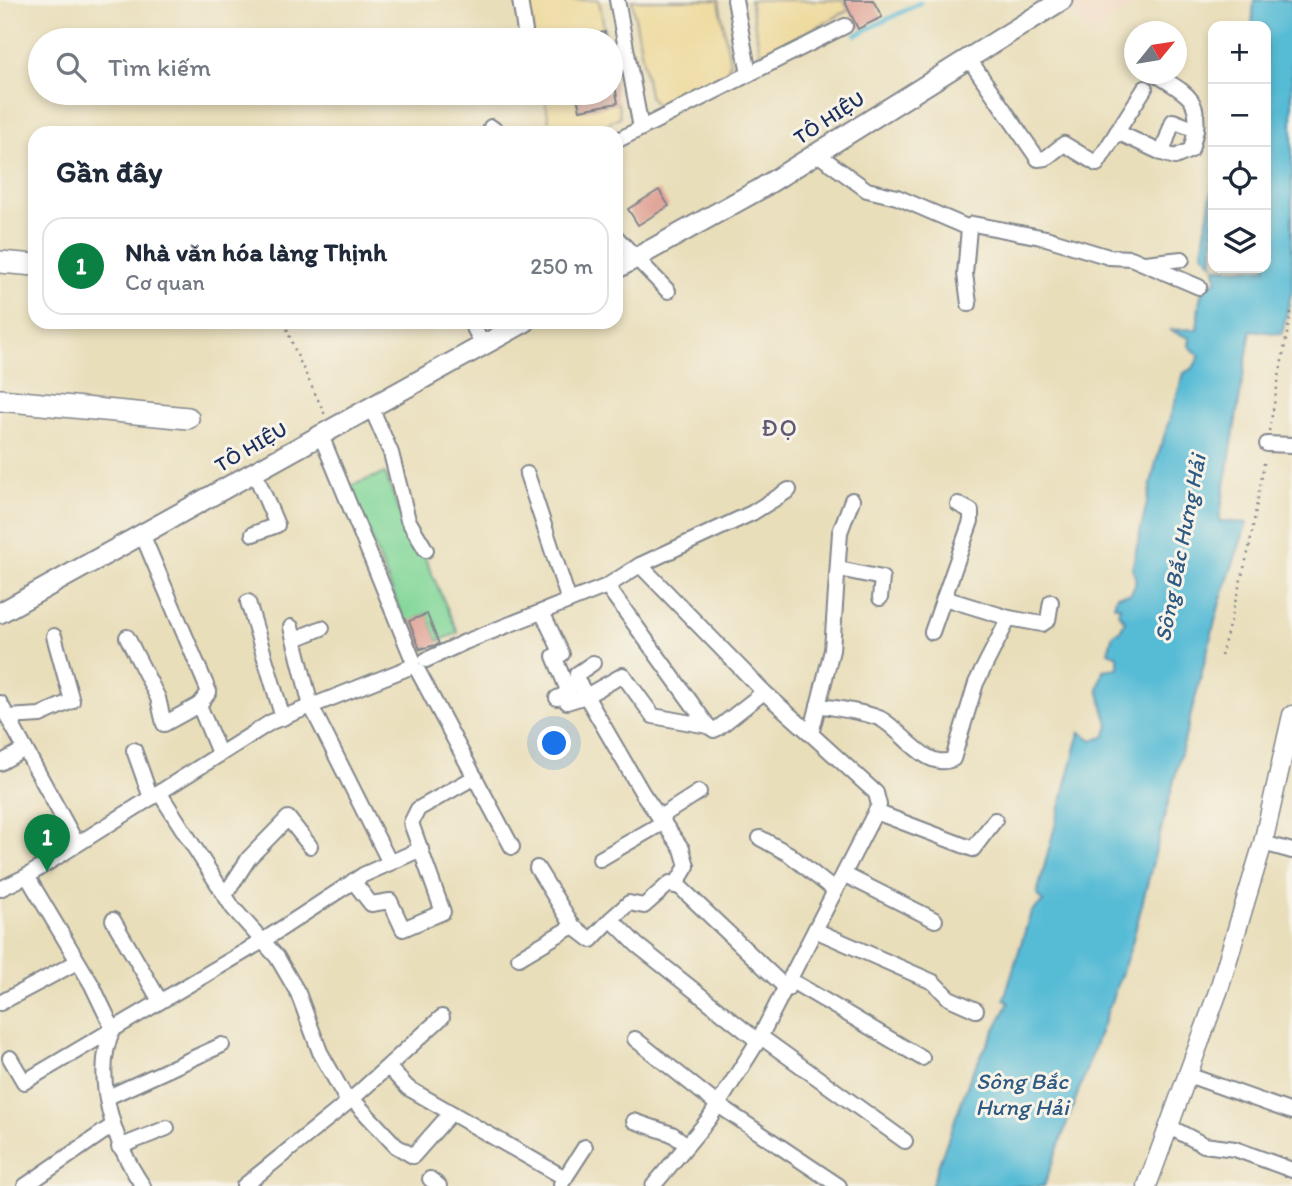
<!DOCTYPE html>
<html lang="vi">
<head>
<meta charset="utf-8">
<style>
  :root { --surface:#fff; --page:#f6f6f7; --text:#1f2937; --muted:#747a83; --line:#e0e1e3; --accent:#0b8043 }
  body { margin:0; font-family:Itim,sans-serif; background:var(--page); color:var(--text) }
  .controls { position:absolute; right:21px; top:21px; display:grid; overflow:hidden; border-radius:14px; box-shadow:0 4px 10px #0003 }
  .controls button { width:63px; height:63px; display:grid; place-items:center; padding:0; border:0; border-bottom:2px solid var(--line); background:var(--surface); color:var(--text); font:35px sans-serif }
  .compass { position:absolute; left:1124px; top:21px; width:63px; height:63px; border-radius:50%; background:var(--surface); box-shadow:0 4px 10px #0003; rotate:60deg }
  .you { position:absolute; left:555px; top:744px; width:24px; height:24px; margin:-18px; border:5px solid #fff; border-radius:50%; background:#1a73e8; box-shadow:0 0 0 10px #1a73e833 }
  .badge { display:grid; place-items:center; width:46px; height:46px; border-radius:50%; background:var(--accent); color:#fff; font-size:23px; font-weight:700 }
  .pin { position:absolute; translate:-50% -58px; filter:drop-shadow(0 2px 4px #0008) }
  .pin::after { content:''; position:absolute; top:37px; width:24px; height:21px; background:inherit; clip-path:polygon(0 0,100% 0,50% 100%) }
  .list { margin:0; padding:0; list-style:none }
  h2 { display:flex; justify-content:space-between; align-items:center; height:91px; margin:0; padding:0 28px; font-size:30px }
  h2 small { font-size:23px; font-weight:400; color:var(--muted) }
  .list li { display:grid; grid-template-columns:46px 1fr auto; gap:21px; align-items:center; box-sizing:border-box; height:98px; margin:0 14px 14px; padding:0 14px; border:2px solid var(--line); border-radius:21px }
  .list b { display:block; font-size:26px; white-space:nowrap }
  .list p { margin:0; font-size:23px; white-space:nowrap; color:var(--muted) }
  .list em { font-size:23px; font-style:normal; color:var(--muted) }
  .icon { flex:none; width:38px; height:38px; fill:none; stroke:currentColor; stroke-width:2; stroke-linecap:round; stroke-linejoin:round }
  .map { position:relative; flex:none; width:1292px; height:1186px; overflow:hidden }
  .search { position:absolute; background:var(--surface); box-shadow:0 4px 10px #0003; left:28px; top:28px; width:595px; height:77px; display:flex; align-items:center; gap:18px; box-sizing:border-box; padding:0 24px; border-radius:38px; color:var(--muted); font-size:26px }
  .panel { position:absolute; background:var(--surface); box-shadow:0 4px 10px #0003; left:28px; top:126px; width:595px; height:203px; border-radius:21px }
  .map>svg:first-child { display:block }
  .built { fill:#f1d5bd }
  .green { fill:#83d79a; stroke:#4f837c; stroke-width:2 }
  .sand { fill:#eeda9e; stroke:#84847e; stroke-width:2 }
  .water { fill:#57bbd5; stroke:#39759a; stroke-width:2 }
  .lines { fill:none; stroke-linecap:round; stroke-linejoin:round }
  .stream { stroke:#57bbd5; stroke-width:4.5 }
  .building { fill:#e1a699 }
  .minor-casing { stroke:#82868c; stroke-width:18 }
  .tertiary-casing { stroke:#82868c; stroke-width:21 }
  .secondary-casing { stroke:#82868c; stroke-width:23 }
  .primary-casing { stroke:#82868c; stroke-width:24 }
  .path { stroke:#82868c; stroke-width:2.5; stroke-dasharray:2 5; stroke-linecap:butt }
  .minor { stroke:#fff; stroke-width:14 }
  .tertiary { stroke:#fff; stroke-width:18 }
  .secondary { stroke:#fff; stroke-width:19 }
  .primary { stroke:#fff; stroke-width:21 }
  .labels { text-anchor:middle; stroke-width:6; stroke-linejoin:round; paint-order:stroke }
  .street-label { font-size:21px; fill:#1b2f5e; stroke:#f7f3e8 }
  .water-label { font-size:23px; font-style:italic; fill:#2d5982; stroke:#f7f3e8 }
  .quarter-label { font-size:24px; letter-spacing:2px; fill:#605973; stroke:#f7f3e8 }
</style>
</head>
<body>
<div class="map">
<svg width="1292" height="1186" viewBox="0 0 1292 1186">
  <rect width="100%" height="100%" fill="#f7f3e8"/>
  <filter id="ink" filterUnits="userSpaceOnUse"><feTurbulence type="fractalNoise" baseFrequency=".0143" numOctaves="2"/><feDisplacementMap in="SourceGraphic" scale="14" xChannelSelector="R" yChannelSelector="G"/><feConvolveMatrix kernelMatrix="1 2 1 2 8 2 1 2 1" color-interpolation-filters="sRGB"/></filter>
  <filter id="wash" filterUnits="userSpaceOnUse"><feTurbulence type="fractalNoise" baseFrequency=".00686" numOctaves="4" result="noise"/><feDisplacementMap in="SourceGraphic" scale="28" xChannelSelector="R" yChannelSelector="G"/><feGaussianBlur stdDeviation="1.57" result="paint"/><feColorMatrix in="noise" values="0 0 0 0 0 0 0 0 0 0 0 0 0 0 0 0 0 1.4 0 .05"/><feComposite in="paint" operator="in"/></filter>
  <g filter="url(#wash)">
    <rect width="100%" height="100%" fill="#e9deba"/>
    <polygon class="built" points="1053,0 1141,0 1090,35 1070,9"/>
    <polygon class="green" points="385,473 404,525 421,549 458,633 438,641 426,614 409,622 420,648 428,645 429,648 424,650 415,647 350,486"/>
    <g class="sand">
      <polygon points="527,0 599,0 605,32 567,40 534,40"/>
      <polygon points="632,0 719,0 730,63 726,73 665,106 655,104 649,95"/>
      <polygon points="750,0 844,0 849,10 764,55 760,53"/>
      <polygon points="544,93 576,93 580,110 618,103 620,117 590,133 551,133"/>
    </g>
    <g class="water">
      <path d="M1254,0H1292V290L1282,334L1251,330L1219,521L1247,523L1220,602L1131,947L1044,1186H931L971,1075L1009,1003L1004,999L1031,912L1043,902L1037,894L1080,732L1093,740L1104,737L1109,727L1098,690L1103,670L1118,668V656L1108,652L1113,634L1120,631L1125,621L1118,613L1120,606H1114L1117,595L1130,594C1137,585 1137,579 1132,569L1156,462L1184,373L1193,368L1200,356L1189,346L1190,338L1169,330L1197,329C1200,311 1195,284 1217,281L1215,268H1266V26H1252Z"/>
      <polygon points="1213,181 1213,264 1202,252"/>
    </g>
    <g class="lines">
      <polyline class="stream" points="856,35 920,3"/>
    </g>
    <g id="blocks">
      <g class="building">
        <polygon points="844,0 873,0 882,17 858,29"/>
        <polygon points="605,32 606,40 566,40 566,39"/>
        <polygon points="614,80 618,103 580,110 576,93 611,93 611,81"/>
        <polygon points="659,190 669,206 638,225 628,209"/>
        <polygon points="427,614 439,644 420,649 409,621"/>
      </g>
    </g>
  </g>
  <g filter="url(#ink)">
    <use href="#blocks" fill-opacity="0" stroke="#82868c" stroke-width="2"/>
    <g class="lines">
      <g class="minor-casing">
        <g id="minor">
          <polyline points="520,0 526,38"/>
          <polyline points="617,0 641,128"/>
          <path d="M969,59L1038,159L1046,158L1064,144L1097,164L1117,132L1162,153L1173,121L1196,130C1200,95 1182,92 1156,74"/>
          <polyline points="749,74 845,26"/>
          <polyline points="491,127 499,133"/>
          <polyline points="1117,132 1145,88"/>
          <polyline points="616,141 749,74 735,0"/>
          <polyline points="816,153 867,190 897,197 969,228 965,274 969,304"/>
          <polyline points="1162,153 1175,157 1191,150 1196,130"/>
          <polyline points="969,228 973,224 1046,238 1109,257 1131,258 1199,287"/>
          <polyline points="616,237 668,291"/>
          <polyline points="1145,263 1182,259"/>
          <polyline points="471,322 483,345"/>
          <polyline points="371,407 391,453 408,520 426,550"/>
          <polyline points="320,433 413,660"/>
          <polyline points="1267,444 1292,445"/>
          <polyline points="527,474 569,601"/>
          <polyline points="142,534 209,692 199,705 219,753"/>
          <polyline points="253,534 277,525 254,471"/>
          <polyline points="640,565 764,692 811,734"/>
          <polyline points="839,569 882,578 880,598"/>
          <polyline points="607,586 708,726 714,730 718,728 764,692"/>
          <polyline points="248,602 283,718"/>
          <polyline points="542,612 562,654 554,656 569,693 557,698"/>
          <polyline points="1009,618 1042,624 1048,620 1051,602"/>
          <polyline points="291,627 311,706 390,863"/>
          <polyline points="932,632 971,521 971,511 958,504"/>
          <polyline points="127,637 158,698 164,724 199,705"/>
          <polyline points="295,639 322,628"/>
          <polyline points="426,660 465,642 607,586 640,565 752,513 789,490"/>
          <polyline points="593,663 577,674 577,679 586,696 623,675 653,716 708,726"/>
          <polyline points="418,671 512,847"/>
          <polyline points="567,702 586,696 643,794 682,849 687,866 675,886"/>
          <polyline points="0,703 77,844"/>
          <path d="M818,705C838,709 860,711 879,718C900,727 926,772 953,759L976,683L1009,618L944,598"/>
          <polyline points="8,717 40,715 72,701 54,636"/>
          <polyline points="134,750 151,798"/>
          <polyline points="0,763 25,749"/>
          <polyline points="159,792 233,908 277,957 298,993 320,1052 348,1102"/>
          <polyline points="876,812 973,849 995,820"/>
          <polyline points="660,817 699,792"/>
          <polyline points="760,838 789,854 835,891"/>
          <polyline points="1263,843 1292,851"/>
          <polyline points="600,859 664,822"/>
          <polyline points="537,868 573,926 591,940 611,919"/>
          <polyline points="845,875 935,920"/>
          <path d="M27,876L92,985L113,1029C91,1077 115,1145 143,1186"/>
          <polyline points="353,881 371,904 390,901 403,929 443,912 411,823 418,809 475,777"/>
          <polyline points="0,889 27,876 271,722 413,666"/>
          <polyline points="225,895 249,858 288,818 310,846"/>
          <polyline points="113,920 160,1001"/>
          <polyline points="815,930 933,982 949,998 976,1010"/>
          <polyline points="519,958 573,926"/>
          <polyline points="790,980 922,1058"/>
          <polyline points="0,1003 77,962"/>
          <polyline points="761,1037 905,1141"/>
          <polyline points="635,1039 718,1105 839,1186"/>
          <polyline points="758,1041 637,945 611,919 629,903 644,906 670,883 681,888 787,989"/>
          <polyline points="10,1058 24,1082 261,942 363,875 421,849"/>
          <polyline points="388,1067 408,1088 565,1178"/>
          <polyline points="1188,1075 1292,1112"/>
          <polyline points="108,1097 222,1045"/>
          <polyline points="352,1099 396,1146 413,1156 451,1113"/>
          <polyline points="634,1121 672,1134 687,1145"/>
          <polyline points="1168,1126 1204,1145 1235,1149 1292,1170"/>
          <polyline points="119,1147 167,1128"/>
          <polyline points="430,1179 439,1186"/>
          <polyline points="561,1184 585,1147"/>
          <polyline points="25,1186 112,1126"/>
          <polyline points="244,1186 352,1099 442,1017"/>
          <polyline points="653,1186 709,1119 758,1041 879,805 876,793 811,734 832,650 840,532 852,500"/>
        </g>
      </g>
      <g class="tertiary-casing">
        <polyline id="tertiary" points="1147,1186 1219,989 1263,843 1292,715"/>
      </g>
      <g class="secondary-casing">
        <g id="secondary">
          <polyline points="616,269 760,189 1062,0"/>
          <polyline points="0,613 525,322"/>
        </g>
      </g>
      <g class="primary-casing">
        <g id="primary">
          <polyline points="0,262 35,265"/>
          <polyline points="0,400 188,418"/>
        </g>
      </g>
      <g class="path">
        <path d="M285,322C295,356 311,383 325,415"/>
        <polyline points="1269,431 1292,307"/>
        <polyline points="1221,656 1249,549 1265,458"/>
      </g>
      <use href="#minor" class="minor"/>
      <use href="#tertiary" class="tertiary"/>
      <use href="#secondary" class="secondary"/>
      <use href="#primary" class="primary"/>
    </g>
  </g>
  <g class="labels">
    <g class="street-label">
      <text transform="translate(829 118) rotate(-33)" y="7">TÔ HIỆU</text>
      <text transform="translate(251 447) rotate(-30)" y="7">TÔ HIỆU</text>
    </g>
    <g class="water-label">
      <text transform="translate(1180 548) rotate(-79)" y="8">Sông Bắc Hưng Hải</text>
      <text x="1022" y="1089">Sông Bắc<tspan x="1022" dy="26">Hưng Hải</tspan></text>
    </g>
    <g class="quarter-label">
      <text x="780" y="436">ĐỌ</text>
    </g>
  </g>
</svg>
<div class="controls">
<button>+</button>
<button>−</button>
<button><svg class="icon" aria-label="locate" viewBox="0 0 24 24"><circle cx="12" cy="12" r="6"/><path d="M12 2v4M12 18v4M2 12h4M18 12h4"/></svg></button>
<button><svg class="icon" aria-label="layers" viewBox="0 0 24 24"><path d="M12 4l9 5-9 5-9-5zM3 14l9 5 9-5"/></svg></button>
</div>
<svg class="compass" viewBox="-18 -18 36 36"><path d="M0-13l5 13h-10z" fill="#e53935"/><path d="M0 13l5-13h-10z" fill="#747a83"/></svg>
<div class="you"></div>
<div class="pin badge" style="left:47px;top:872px">1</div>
<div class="search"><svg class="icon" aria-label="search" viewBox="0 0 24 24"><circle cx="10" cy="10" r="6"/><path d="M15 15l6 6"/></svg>Tìm kiếm</div>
<section class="panel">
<h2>Gần đây<small></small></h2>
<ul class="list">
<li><span class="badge">1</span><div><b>Nhà văn hóa làng Thịnh</b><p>Cơ quan</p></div><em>250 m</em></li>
</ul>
</section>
</div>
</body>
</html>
